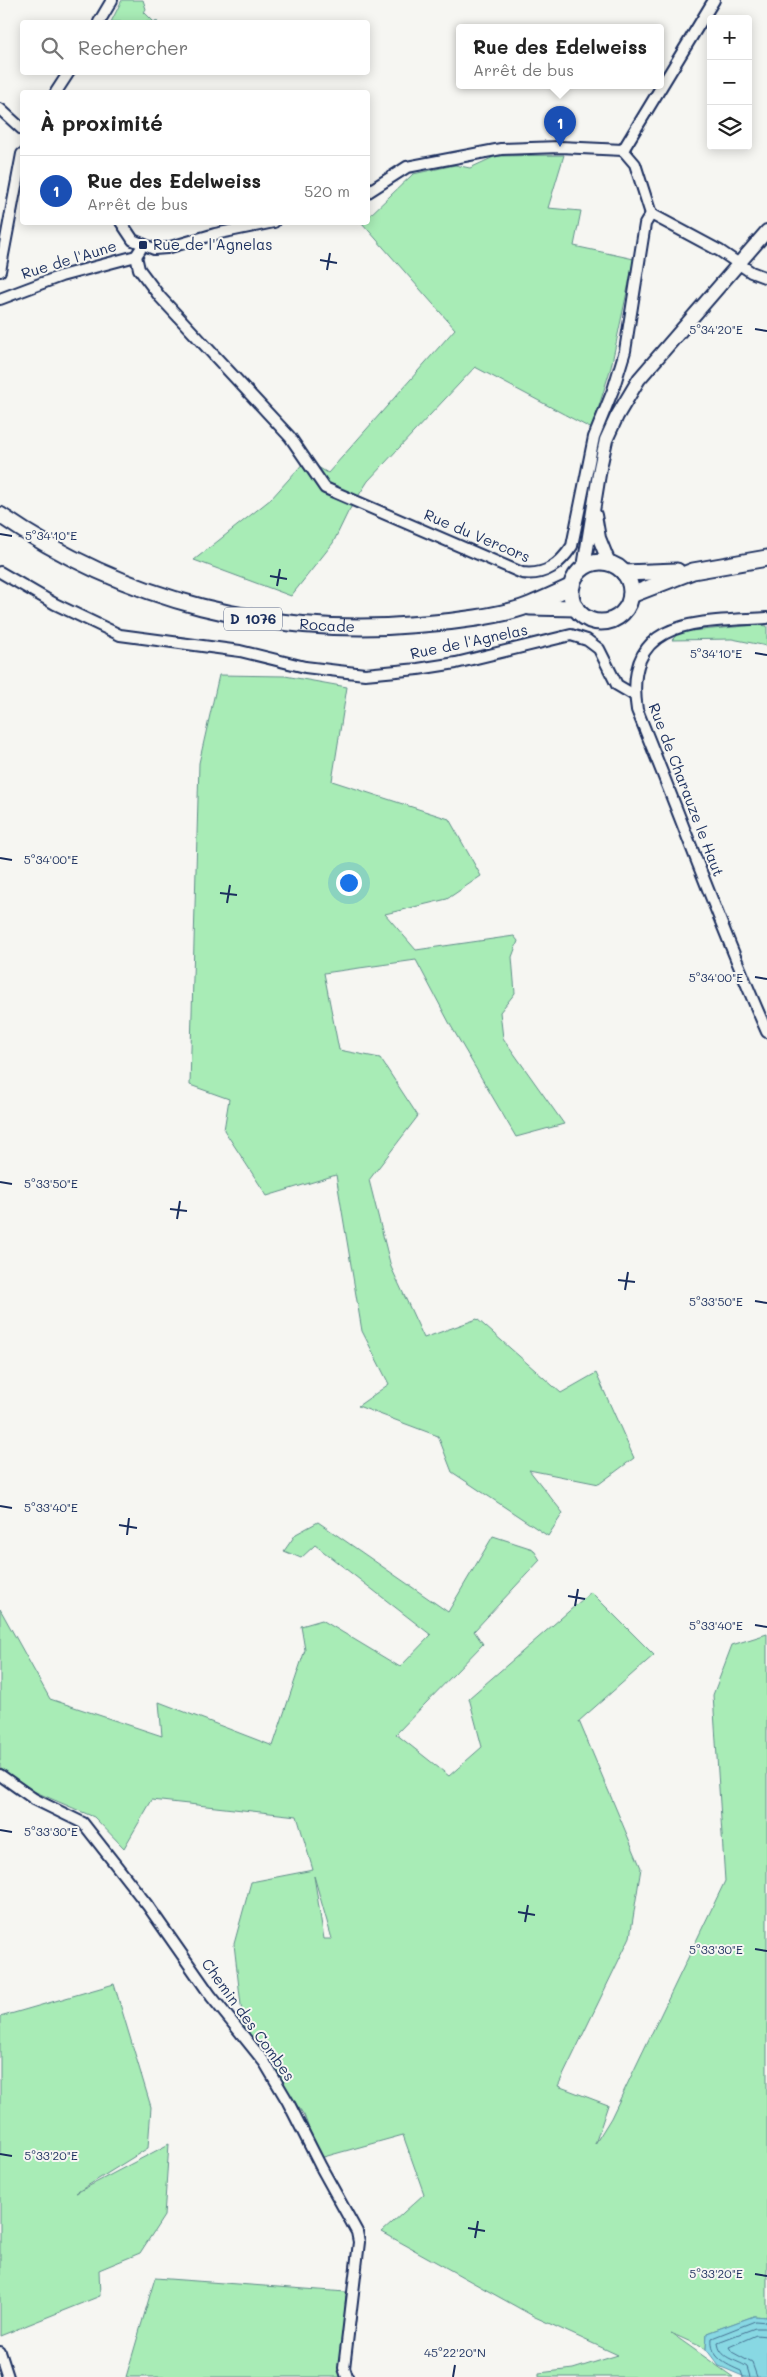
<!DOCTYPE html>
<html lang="fr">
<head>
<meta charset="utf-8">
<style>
  :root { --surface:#fff; --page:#f2f2f2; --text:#222; --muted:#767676; --line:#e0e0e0; --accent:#d93025 }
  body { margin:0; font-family:Mali,sans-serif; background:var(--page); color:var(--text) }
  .controls { position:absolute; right:15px; top:15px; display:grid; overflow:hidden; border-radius:5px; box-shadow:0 2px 12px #0003 }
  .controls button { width:45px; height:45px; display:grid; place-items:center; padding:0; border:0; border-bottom:1px solid var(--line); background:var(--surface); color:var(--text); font:25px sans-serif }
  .you { position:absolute; left:348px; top:882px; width:18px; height:18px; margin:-12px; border:4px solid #fff; border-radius:50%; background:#1a73e8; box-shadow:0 0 0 8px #1a73e833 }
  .badge { display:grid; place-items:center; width:32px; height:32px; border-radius:50%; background:var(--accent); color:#fff; font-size:16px; font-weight:700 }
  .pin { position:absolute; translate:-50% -41px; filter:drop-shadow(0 1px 2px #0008) }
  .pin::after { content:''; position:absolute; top:26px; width:18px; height:15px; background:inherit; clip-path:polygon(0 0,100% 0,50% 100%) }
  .popup { position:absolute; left:456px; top:24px; width:208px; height:65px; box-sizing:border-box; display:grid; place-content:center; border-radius:5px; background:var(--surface); filter:drop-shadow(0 1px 4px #0005); font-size:16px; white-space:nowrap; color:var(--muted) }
  .popup b { font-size:19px; color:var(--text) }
  .popup::after { content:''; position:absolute; left:50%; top:100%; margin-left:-10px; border:10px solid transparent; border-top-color:var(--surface) }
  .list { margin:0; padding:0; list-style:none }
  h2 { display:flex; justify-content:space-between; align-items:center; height:65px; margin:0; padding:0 20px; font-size:21px }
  h2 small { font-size:16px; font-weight:400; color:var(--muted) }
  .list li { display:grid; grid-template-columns:32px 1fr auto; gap:15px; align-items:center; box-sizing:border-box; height:70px; padding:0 20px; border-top:1px solid var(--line) }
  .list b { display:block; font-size:19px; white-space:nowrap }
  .list p { margin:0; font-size:16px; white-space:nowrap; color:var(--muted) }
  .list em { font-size:16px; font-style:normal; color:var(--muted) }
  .icon { flex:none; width:28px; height:28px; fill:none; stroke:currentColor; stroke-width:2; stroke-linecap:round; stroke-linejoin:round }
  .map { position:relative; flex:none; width:767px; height:2377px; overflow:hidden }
  .search { position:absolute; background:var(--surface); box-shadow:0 2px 12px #0003; left:20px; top:20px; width:350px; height:55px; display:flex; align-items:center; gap:12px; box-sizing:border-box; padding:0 18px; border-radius:5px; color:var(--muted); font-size:19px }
  .panel { position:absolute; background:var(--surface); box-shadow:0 2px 12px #0003; left:20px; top:90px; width:350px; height:135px; border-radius:5px }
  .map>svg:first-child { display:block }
  .green { fill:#a8ecb6; stroke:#628e8a; fill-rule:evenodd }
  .water { fill:#88d8e3; stroke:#5c94ae }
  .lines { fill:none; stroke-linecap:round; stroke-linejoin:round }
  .shore { stroke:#477393; stroke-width:1 }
  .minor-casing { stroke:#1b2f5e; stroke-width:14 }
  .tertiary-casing { stroke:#1b2f5e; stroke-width:16 }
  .primary-casing { stroke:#1b2f5e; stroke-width:19 }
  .minor { stroke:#f6f6f2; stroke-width:10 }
  .tertiary { stroke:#f6f6f2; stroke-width:12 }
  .primary { stroke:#f6f6f2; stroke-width:15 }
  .ticks { fill:none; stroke:#1b2f5e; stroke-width:2 }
  .poi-dot { fill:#1b2f5e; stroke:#f6f6f2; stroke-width:2 }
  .labels { text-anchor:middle; stroke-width:4; stroke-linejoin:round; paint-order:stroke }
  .shield { fill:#f6f6f2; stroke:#5d6b8a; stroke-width:1 }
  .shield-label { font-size:14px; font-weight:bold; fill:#1b2f5e }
  .poi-label { font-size:15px; fill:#1b2f5e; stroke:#f6f6f2; text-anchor:start }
  .street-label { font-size:15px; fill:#1b2f5e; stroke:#f6f6f2 }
  .ticks-label { font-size:12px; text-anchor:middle; fill:#1b2f5e; stroke:#f6f6f2; stroke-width:4; stroke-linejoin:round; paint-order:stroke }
</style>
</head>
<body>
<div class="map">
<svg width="767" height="2377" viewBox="0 0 767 2377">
  <rect width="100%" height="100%" fill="#f6f6f2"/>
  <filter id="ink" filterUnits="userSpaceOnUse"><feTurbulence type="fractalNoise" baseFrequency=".02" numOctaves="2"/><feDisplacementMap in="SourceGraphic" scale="10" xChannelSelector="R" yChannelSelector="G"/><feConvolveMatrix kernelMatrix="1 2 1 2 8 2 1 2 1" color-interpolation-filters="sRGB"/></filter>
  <g filter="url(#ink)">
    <g class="green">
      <polygon points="122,0 143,0 146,9 144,12 154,22 158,22 111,22"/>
      <polygon points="564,155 548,208 581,211 574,246 634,259 611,367 592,429 475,367 368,481 348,512 333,543 291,596 194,560 271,499 306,460 328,473 455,329 362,223 368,222 368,217 413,174 455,165 470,168 496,156"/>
      <polygon points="757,625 767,626 767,646 732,639 672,640 679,632"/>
      <polygon points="219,675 285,676 347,687 332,781 449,819 481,876 447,899 385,914 416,950 514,936 518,941 512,957 515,993 500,1012 503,1038 564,1124 516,1137 451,1026 416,960 324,973 339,1050 380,1058 418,1116 369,1180 391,1267 424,1338 477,1319 561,1393 596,1373 634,1458 599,1484 529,1470 563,1513 548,1536 452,1472 438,1436 358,1406 389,1384 362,1331 336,1175 267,1196 224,1130 229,1099 190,1085 199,763"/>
      <path d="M318,1522L448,1612L493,1536L533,1549L540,1560L474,1631L483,1644L396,1734L449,1776L482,1747L469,1698L591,1592L654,1655L579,1721L641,1868L630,1937L558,2086L608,2105L595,2144L611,2118L725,1881L713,1695L732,1645L767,1634V2317L754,2316L707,2333L706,2349L671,2333L733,2377H539V2373L573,2369L618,2355L535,2317L382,2232L424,2194L403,2135L320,2158L304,2115L236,2018L242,2014L234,1944L251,1882L313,1870L297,1816L152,1800L124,1848L94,1817L24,1787L0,1767V1609L50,1699L162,1736L159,1702L273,1746L305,1650L301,1626L322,1620L400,1667L431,1635L315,1545L301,1558L284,1551L296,1534ZM314,1876L332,1939H324Z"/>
      <polygon points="114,1984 151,2107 148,2148 76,2193 169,2144 164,2216 140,2253 99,2270 100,2296 0,2336 0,2017"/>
      <polygon points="155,2278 346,2292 341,2377 126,2377"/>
    </g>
    <polygon class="water" points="754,2316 767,2317 767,2377 745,2377 719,2366 706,2349 707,2333"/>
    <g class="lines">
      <g class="shore">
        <path d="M743,2377L741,2371C725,2364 710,2357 712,2338L755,2321L767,2322"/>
        <path d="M750,2377L747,2367C736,2359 719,2359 718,2342L755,2328H767"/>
        <polyline points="757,2377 752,2363 732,2352 729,2347 756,2335 767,2336"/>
      </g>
      <g class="minor-casing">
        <g id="minor">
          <polyline points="99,22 112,0"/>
          <polyline points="56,92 69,72"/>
          <polyline points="0,109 22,129"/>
          <polyline points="623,150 635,164 651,214 720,251 751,272 767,278"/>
          <polyline points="623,150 714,0"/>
          <polyline points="368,192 407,167 501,149 560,147 623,150"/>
          <polyline points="121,222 133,240 154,249 167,248 215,234 274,222"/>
          <path d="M136,256L139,269L160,297L290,437L325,488L522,573C546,576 560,564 572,546L594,437L613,390L625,351L645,224L651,214"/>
          <polyline points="0,271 22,154"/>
          <polyline points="0,299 61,276 136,256 140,250"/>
          <polyline points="0,572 55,604 120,635 240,651 305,667 338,671 365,674 418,669 456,663 571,635 587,640 599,649 617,685 634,695"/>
          <path d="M767,618C701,622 622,616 637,710C681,817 720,926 767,1032"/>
          <polyline points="0,1775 34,1799 83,1823 148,1906 211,1996 265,2063 288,2102 321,2167 357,2232 359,2242 344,2368 347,2377"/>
          <polyline points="0,2352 8,2377"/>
        </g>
      </g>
      <g class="tertiary-casing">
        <g id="tertiary">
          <polyline points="595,515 599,538 609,563"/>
          <polyline points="584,567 600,468 606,440 617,416 639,379 767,231"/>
        </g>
      </g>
      <g class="primary-casing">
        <g id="primary">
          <path id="s1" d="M0,515C125,601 272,638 423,624C452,622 501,616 527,606C542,600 557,593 572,586"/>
          <circle cx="601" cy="592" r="30"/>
          <polyline points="624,573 677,571"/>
          <polyline points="631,595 693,571 767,558"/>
          <polyline points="530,607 576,608"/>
        </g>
      </g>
      <use href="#minor" class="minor"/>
      <use href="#tertiary" class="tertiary"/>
      <use href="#primary" class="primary"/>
    </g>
  </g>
  <path class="ticks" d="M320,260L337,263M327,270L330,253M755,329L767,331M0,534L12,536M270,576L287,579M277,586L280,569M755,653L767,655M0,858L12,860M220,893L237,895M227,903L230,885M755,977L767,979M0,1182L12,1184M170,1209L187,1211M177,1219L180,1201M618,1280L635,1282M625,1290L628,1272M755,1301L767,1303M0,1506L12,1508M119,1525L137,1528M127,1535L129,1518M568,1596L585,1599M575,1606L578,1589M755,1625L767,1627M0,1830L12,1832M518,1912L535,1915M525,1922L528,1905M755,1949L767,1951M0,2154L12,2156M468,2228L485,2231M475,2238L478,2221M755,2274L767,2276M453,2377L455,2365"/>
  <rect class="poi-dot" x="138" y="240" width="10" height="10" rx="2.5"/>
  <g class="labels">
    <rect class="shield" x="224" y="607.5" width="58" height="23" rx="4"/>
    <g class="shield-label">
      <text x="253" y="624">D 1076</text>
    </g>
    <g class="poi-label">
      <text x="153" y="250">Rue de l'Agnelas</text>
    </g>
    <g class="street-label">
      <text transform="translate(69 260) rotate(-17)" y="5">Rue de l'Aune</text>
      <text transform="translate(477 536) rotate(23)" y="5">Rue du Vercors</text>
      <text dy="5" stroke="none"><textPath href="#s1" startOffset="350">Rocade</textPath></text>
      <text transform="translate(469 642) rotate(-12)" y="5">Rue de l'Agnelas</text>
      <text transform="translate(686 790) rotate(69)" y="5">Rue de Charauze le Haut</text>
      <text transform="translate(248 2020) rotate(54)" y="5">Chemin des Combes</text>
    </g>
  </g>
  <g class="ticks-label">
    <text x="716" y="334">5°34'20"E</text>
    <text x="51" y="540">5°34'10"E</text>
    <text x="716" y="658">5°34'10"E</text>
    <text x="51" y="864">5°34'00"E</text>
    <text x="716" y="982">5°34'00"E</text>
    <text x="51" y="1188">5°33'50"E</text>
    <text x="716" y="1306">5°33'50"E</text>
    <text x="51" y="1512">5°33'40"E</text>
    <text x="716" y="1630">5°33'40"E</text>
    <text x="51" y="1836">5°33'30"E</text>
    <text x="716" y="1954">5°33'30"E</text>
    <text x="51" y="2160">5°33'20"E</text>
    <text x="716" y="2278">5°33'20"E</text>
    <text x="455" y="2357">45°22'20"N</text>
  </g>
</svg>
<div class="controls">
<button>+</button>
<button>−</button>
<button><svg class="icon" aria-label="layers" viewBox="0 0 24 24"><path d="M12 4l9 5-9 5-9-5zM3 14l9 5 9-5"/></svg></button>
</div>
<div class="you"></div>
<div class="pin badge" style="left:560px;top:147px;background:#1a4fb4">1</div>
<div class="popup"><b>Rue des Edelweiss</b>Arrêt de bus</div>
<div class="search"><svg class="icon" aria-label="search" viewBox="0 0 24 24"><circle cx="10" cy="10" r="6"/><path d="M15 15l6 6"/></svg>Rechercher</div>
<section class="panel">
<h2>À proximité<small></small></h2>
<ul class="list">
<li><span class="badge" style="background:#1a4fb4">1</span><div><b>Rue des Edelweiss</b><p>Arrêt de bus</p></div><em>520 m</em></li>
</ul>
</section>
</div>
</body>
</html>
